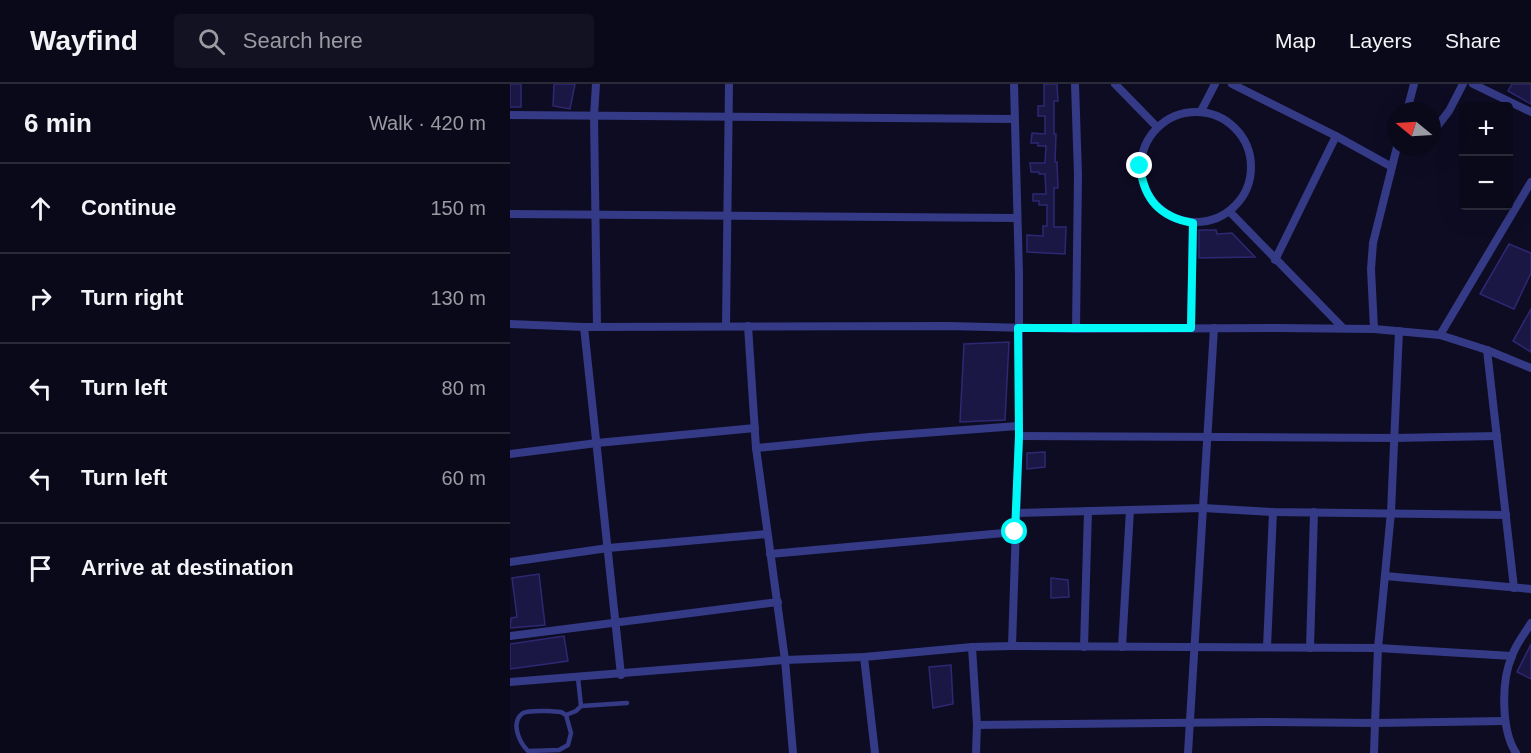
<!DOCTYPE html>
<html lang="en">
<head>
<meta charset="utf-8">
<style>
  :root { --surface:#0a091a; --page:#131223; --text:#f1f3f6; --muted:#999aa2; --line:#2a2a39 }
  body { margin:0; font-family:Helvetica,sans-serif; background:var(--page); color:var(--text) }
  .controls { position:absolute; right:18px; top:18px; display:grid; overflow:hidden; border-radius:6px; box-shadow:0 6px 24px #0002 }
  .controls button { width:54px; height:54px; display:grid; place-items:center; padding:0; border:0; border-bottom:2px solid var(--line); background:var(--surface); color:var(--text); font:30px sans-serif }
  .compass { position:absolute; left:877px; top:18px; width:54px; height:54px; border-radius:50%; background:var(--surface); box-shadow:0 6px 24px #0002; rotate:288deg }
  .stop { position:absolute; width:18px; height:18px; margin:-14px; border:4px solid #00f9f6; border-radius:50%; background:#fff }
  .stop.end { background:#00f9f6; border-color:#fff; box-shadow:0 2px 6px #0008 }
  .list { margin:0; padding:0; list-style:none }
  h2 { display:flex; justify-content:space-between; align-items:center; height:78px; margin:0; padding:0 24px; font-size:26px }
  h2 small { font-size:20px; font-weight:400; color:var(--muted) }
  .list li { display:grid; grid-template-columns:39px 1fr auto; gap:18px; align-items:center; box-sizing:border-box; height:90px; padding:0 24px; border-top:2px solid var(--line) }
  .list b { display:block; font-size:22px; white-space:nowrap }
  .list em { font-size:20px; font-style:normal; color:var(--muted) }
  .icon { flex:none; width:33px; height:33px; fill:none; stroke:currentColor; stroke-width:2; stroke-linecap:round; stroke-linejoin:round }
  .map { position:relative; flex:none; width:1021px; height:669px; overflow:hidden }
  header { display:flex; align-items:center; gap:36px; box-sizing:border-box; height:84px; padding:0 30px; background:var(--surface); border-bottom:2px solid var(--line) }
  header strong { font-size:28px }
  nav { display:flex; gap:33px; margin-inline-start:auto; font-size:21px }
  .search { width:420px; height:54px; background:var(--page); display:flex; align-items:center; gap:15px; box-sizing:border-box; padding:0 21px; border-radius:6px; color:var(--muted); font-size:22px }
  main { display:flex }
  aside { flex:1; background:var(--surface) }
  .map>svg:first-child { display:block }
  .building { fill:#1b1745; stroke:#2e2873; stroke-width:1.5 }
  .lines { fill:none; stroke-linecap:round; stroke-linejoin:round }
  .service { stroke:#343a85; stroke-width:4.5 }
  .minor { stroke:#343a85; stroke-width:8 }
  .route { stroke:#00f9f6; stroke-width:8 }
</style>
</head>
<body>
<header>
<strong>Wayfind</strong>
<div class="search"><svg class="icon" aria-label="search" viewBox="0 0 24 24"><circle cx="10" cy="10" r="6"/><path d="M15 15l6 6"/></svg>Search here</div>
<nav><a>Map</a><a>Layers</a><a>Share</a></nav>
</header>
<main>
<aside>
<h2>6 min<small>Walk · 420 m</small></h2>
<ul class="list">
<li><svg class="icon" aria-label="ahead" viewBox="0 0 24 24"><path d="M12 20V5M6 11l6-6 6 6"/></svg><div><b>Continue</b></div><em>150 m</em></li>
<li><svg class="icon" aria-label="right" viewBox="0 0 24 24"><path d="M7 20v-9h11M14 6l5 5-5 5"/></svg><div><b>Turn right</b></div><em>130 m</em></li>
<li><svg class="icon" aria-label="left" viewBox="0 0 24 24"><path d="M17 20v-9H6M10 6l-5 5 5 5"/></svg><div><b>Turn left</b></div><em>80 m</em></li>
<li><svg class="icon" aria-label="left" viewBox="0 0 24 24"><path d="M17 20v-9H6M10 6l-5 5 5 5"/></svg><div><b>Turn left</b></div><em>60 m</em></li>
<li><svg class="icon" aria-label="arrive" viewBox="0 0 24 24"><path d="M6 21V4h12l-3 4 3 4H6"/></svg><div><b>Arrive at destination</b></div></li>
</ul>
</aside>
<div class="map">
<svg width="1021" height="669" viewBox="0 0 1021 669">
  <rect width="100%" height="100%" fill="#0e0c23"/>
  <g class="building">
    <rect x="0" y="0" width="11" height="23"/>
    <polygon points="44,0 65,0 60,25 43,22"/>
    <polygon points="534,0 547,0 548,17 544,17 544,50 546,50 545,78 547,78 548,104 544,104 544,143 556,143 555,170 517,168 517,151 533,152 533,142 537,142 537,121 529,121 529,117 523,117 523,110 536,110 535,90 529,90 529,88 521,88 520,79 535,79 536,62 528,62 528,59 521,59 522,49 535,50 535,32 528,32 528,22 534,22"/>
    <polygon points="1002,0 1021,0 1021,20 998,7"/>
    <polygon points="689,146 706,146 707,150 722,149 745,173 689,174"/>
    <polygon points="999,160 1021,169 1021,189 1004,225 970,210"/>
    <polygon points="1021,225 1021,268 1003,257"/>
    <polygon points="499,258 495,336 450,338 454,260"/>
    <polygon points="535,368 535,383 517,385 517,369"/>
    <polygon points="29,490 35,541 0,544 1,534 7,533 2,494"/>
    <polygon points="541,494 558,496 559,513 541,514"/>
    <polygon points="54,552 58,577 0,585 0,560"/>
    <polygon points="1021,560 1021,595 1007,588"/>
    <polygon points="441,581 443,620 423,624 419,583"/>
  </g>
  <g class="lines">
    <g class="service">
      <polyline points="71,622 117,619"/>
      <path d="M38,627L51,628L56,631L61,649L58,661L49,666L18,667C9,658 0,638 13,629C20,626 31,627 38,627Z"/>
      <polyline points="56,631 66,627 71,622 68,594"/>
    </g>
    <g class="minor">
      <polyline points="86,0 84,32 87,241"/>
      <polyline points="565,0 568,91 566,245"/>
      <polyline points="605,0 647,43"/>
      <polyline points="722,0 826,52 882,83"/>
      <polyline points="963,0 1021,28"/>
      <polyline points="691,27 705,0"/>
      <polyline points="897,27 904,0"/>
      <circle cx="686" cy="83" r="55"/>
      <polyline points="0,31 504,35"/>
      <polyline points="922,49 939,27 953,0"/>
      <polyline points="719,127 833,244"/>
      <polyline points="0,130 506,134"/>
      <polyline points="765,176 826,52"/>
      <polyline points="0,240 74,243 439,242 566,245 767,244 864,245 930,251 977,266 1021,284"/>
      <polyline points="216,242 219,0"/>
      <polyline points="238,242 246,364 275,576 283,669"/>
      <polyline points="74,243 111,591"/>
      <polyline points="681,244 683,139"/>
      <polyline points="864,245 861,185 863,159 887,63"/>
      <polyline points="930,251 1021,98"/>
      <polyline points="977,266 1004,504"/>
      <polyline points="509,352 884,354 987,352"/>
      <polyline points="246,364 359,353 508,342"/>
      <polyline points="0,370 87,359 245,344"/>
      <polyline points="507,429 693,424 763,428 996,431"/>
      <polyline points="260,470 505,448"/>
      <polyline points="0,478 98,464 257,450"/>
      <polyline points="875,492 1021,505"/>
      <polyline points="0,552 268,518"/>
      <polyline points="502,562 509,352 509,191 504,0"/>
      <polyline points="462,563 502,562 868,564 1002,572"/>
      <polyline points="574,563 578,427"/>
      <polyline points="612,563 620,426"/>
      <polyline points="757,563 763,428"/>
      <polyline points="800,564 804,428"/>
      <polyline points="354,573 365,669"/>
      <polyline points="0,598 275,576 354,573 462,563 467,641 466,669"/>
      <polyline points="467,641 752,638 865,639 868,564 881,428 889,247"/>
      <polyline points="678,669 704,244"/>
      <polyline points="864,669 865,639 995,637"/>
      <path d="M1006,669C991,646 991,597 1002,572C1006,560 1015,549 1021,539"/>
    </g>
  </g>
  <g class="lines">
    <path class="route" d="M505,448L509,352L508,244H681L683,139C650,133 634,116 630,82"/>
  </g>
</svg>
<div class="controls">
<button>+</button>
<button>−</button>
</div>
<svg class="compass" viewBox="-18 -18 36 36"><path d="M0-13l5 13h-10z" fill="#e53935"/><path d="M0 13l5-13h-10z" fill="#999aa2"/></svg>
<div class="stop" style="left:505px;top:448px"></div>
<div class="stop end" style="left:630px;top:82px"></div>
</div>
</main>
</body>
</html>
